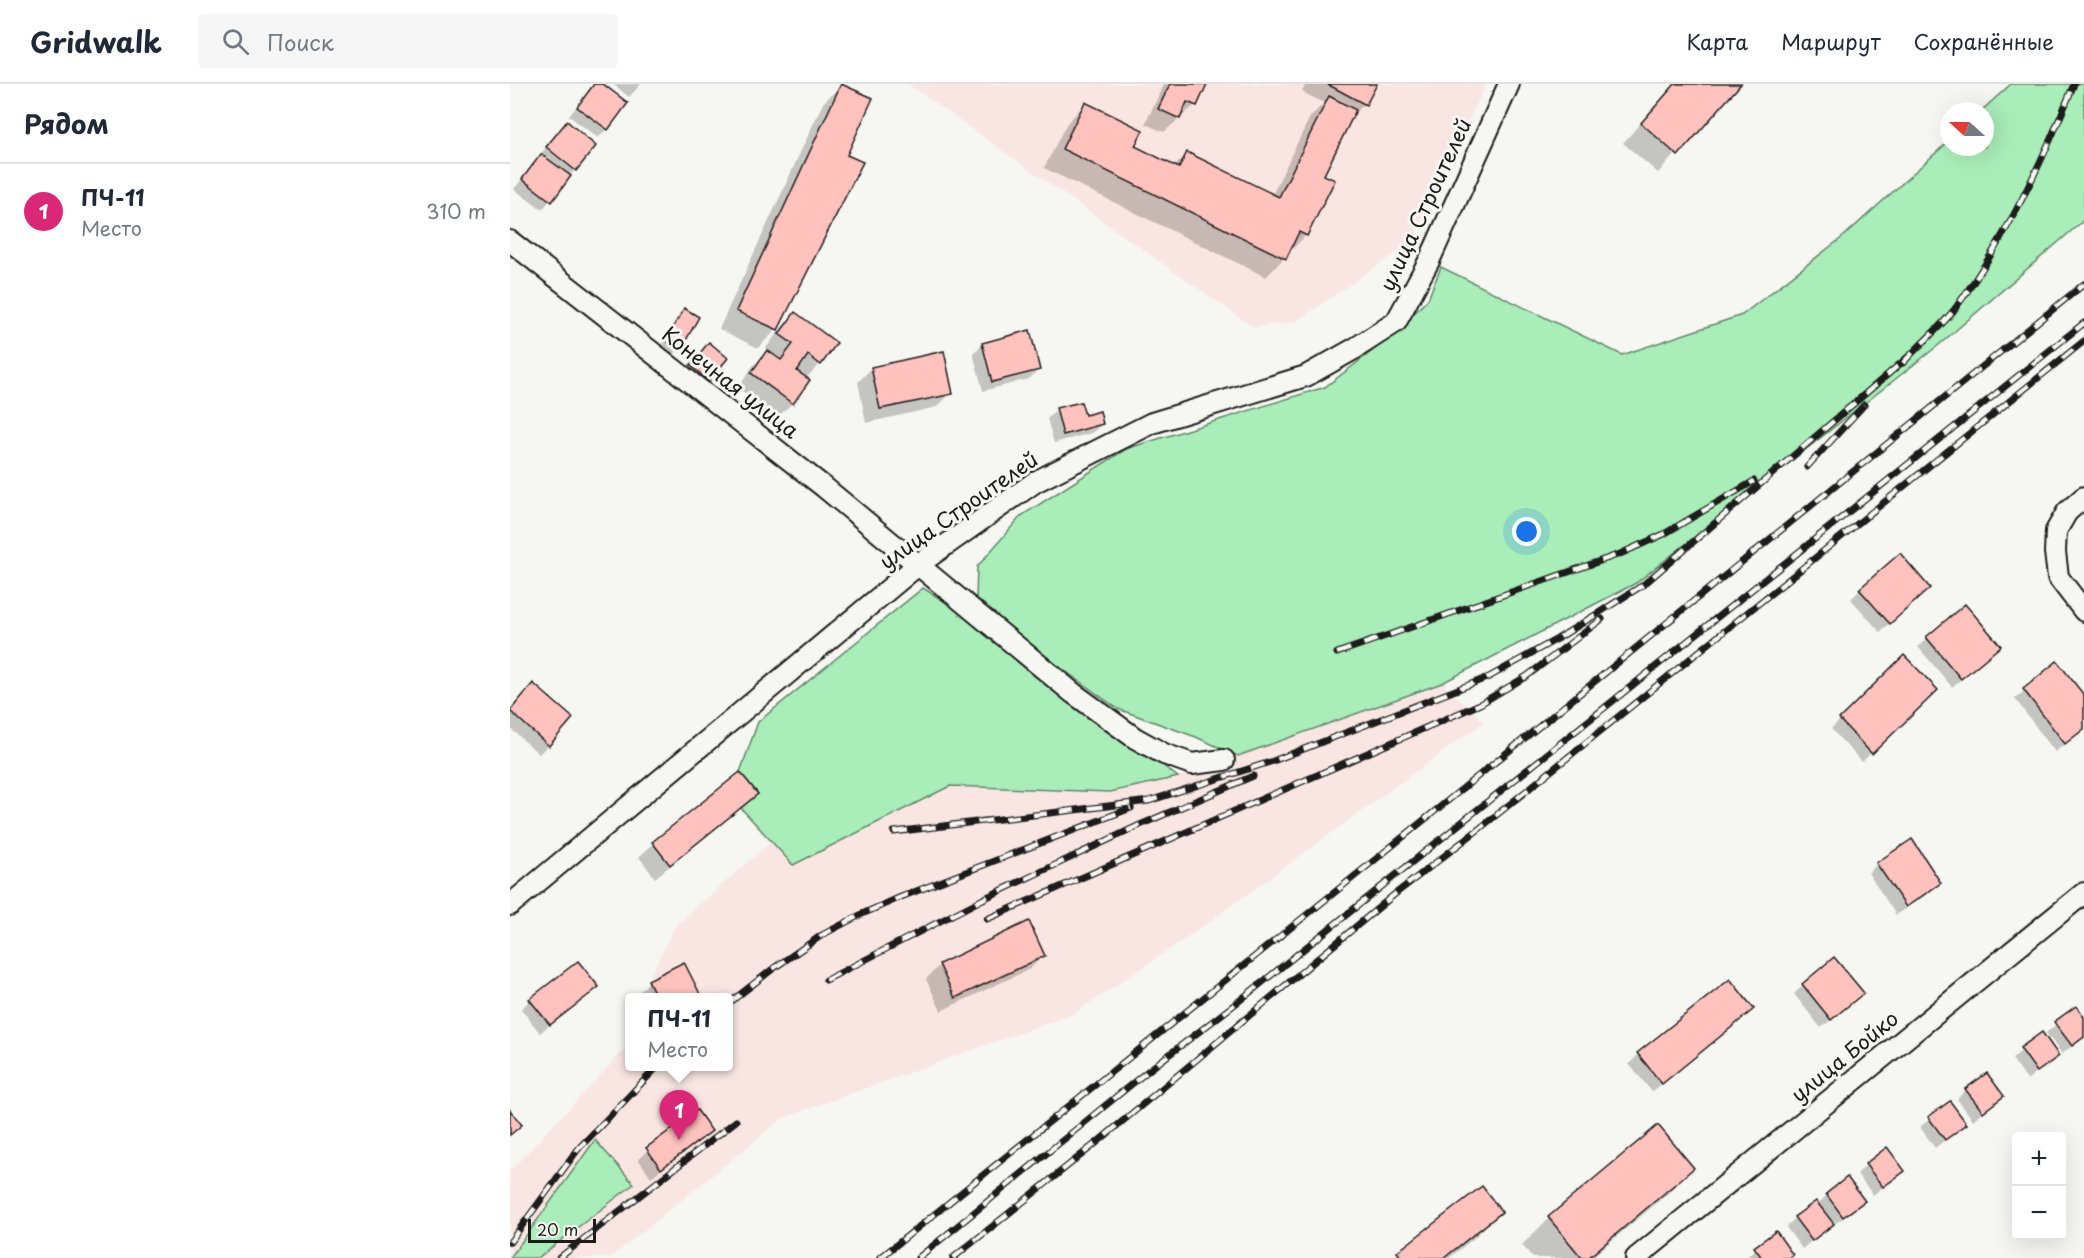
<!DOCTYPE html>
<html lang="ru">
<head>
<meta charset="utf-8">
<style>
  :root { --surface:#fff; --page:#f6f6f7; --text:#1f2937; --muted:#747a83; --line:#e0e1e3; --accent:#db2777 }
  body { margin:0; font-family:"Playpen Sans",sans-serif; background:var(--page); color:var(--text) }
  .controls { position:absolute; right:18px; bottom:18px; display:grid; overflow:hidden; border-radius:6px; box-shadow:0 6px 24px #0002 }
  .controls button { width:54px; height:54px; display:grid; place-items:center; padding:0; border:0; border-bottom:2px solid var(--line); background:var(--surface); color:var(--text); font:30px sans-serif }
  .compass { position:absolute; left:1430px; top:18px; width:54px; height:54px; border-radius:50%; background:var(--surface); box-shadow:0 6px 24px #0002; rotate:291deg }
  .scale { position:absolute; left:18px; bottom:15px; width:68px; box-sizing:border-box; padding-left:6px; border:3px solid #1c1c1c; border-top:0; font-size:16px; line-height:21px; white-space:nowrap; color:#1c1c1c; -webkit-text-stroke:4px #f6f6f2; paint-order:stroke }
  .you { position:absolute; left:1017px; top:448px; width:21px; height:21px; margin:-15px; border:4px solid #fff; border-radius:50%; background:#1a73e8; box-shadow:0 0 0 9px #1a73e833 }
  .badge { display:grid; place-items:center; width:39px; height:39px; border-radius:50%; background:var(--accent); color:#fff; font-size:20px; font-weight:700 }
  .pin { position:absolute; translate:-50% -50px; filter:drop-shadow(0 2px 3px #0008) }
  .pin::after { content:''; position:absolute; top:32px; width:21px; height:18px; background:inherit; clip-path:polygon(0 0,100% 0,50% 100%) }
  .popup { position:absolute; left:115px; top:909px; width:108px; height:78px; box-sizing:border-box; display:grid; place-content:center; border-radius:6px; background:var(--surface); filter:drop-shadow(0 2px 4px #0005); font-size:20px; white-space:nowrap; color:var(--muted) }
  .popup b { font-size:22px; color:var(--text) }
  .popup::after { content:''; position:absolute; left:50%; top:100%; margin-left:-12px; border:12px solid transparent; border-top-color:var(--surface) }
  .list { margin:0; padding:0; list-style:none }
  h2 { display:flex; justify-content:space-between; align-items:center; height:78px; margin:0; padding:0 24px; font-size:26px }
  h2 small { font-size:20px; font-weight:400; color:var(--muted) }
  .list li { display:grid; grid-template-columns:39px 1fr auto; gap:18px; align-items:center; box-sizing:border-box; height:96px; padding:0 24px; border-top:2px solid var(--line) }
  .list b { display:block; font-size:22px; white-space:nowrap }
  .list p { margin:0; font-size:20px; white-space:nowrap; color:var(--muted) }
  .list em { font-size:20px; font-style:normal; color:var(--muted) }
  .icon { flex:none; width:33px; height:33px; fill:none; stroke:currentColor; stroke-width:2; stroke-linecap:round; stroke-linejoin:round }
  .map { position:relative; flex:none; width:1574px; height:1174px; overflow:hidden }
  header { display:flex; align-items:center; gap:36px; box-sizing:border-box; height:84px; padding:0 30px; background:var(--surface); border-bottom:2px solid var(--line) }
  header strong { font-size:28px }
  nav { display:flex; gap:33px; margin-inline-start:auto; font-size:21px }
  .search { width:420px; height:54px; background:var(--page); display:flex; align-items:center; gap:15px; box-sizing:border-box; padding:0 21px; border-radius:6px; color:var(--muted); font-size:22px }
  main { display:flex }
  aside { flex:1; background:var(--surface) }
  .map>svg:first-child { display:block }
  .built { fill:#f9e6e2 }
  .green { fill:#a9eeb9; stroke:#62856a; stroke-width:1.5 }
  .shadow { fill:#0003 }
  .building { fill:#ffc2bd; stroke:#1c1c1c; stroke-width:1.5 }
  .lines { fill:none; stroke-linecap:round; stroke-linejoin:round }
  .minor-casing { stroke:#1c1c1c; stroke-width:24 }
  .minor { stroke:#f6f6f2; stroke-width:20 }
  .rail-casing { stroke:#1c1c1c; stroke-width:7 }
  .rail { stroke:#f6f6f2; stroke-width:4.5; stroke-dasharray:14; stroke-linecap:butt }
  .labels { text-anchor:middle; stroke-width:6; stroke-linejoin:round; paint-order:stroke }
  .street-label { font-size:21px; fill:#1c1c1c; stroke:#f6f6f2 }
</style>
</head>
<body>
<header>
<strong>Gridwalk</strong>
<div class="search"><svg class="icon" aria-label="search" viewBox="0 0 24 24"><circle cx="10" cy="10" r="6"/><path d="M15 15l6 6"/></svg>Поиск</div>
<nav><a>Карта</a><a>Маршрут</a><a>Сохранённые</a></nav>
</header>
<main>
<aside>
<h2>Рядом<small></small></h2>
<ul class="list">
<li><span class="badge">1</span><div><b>ПЧ-11</b><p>Место</p></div><em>310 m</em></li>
</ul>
</aside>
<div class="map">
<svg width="1574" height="1174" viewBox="0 0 1574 1174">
  <rect width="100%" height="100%" fill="#f6f6f2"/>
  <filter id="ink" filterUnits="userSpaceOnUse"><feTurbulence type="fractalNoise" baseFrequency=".0167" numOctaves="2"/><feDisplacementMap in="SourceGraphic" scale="12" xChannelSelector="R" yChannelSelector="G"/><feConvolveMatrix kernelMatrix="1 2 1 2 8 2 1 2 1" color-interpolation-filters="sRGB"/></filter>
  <g filter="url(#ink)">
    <g class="built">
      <polygon points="398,0 976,0 902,158 784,239 743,243"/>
      <polygon points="932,599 974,638 688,846 565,929 273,1034 100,1174 0,1174 0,1087 119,961 120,982 219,982 219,914 136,913 138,896 166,841 261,758 283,781 440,702 600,708 668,693"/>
    </g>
    <g class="green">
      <polygon points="1501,0 1574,0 1574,136 1430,260 1126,499 932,599 728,672 686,653 608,625 518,560 466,516 467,483 511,432 616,365 815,303 882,252 918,215 931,183 1112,271 1232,231 1334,152 1439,57 1439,63 1475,63 1475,27 1471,27"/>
      <polygon points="413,504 445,524 668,693 600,708 440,702 283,781 231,724 248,710 230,688 248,638"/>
      <polygon points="85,1056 124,1100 28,1174 0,1174"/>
    </g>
    <g class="shadow">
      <polygon points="85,0 91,0 97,45 88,54 59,32"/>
      <polygon points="103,0 131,0 119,13"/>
      <polygon points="654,0 695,0 685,21 654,48 635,40"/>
      <polygon points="796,0 865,0 854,20 840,34 812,91 796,151 756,193 534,84 557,39 575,20 623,63 664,83 677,70 762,111 800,33 814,19 792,8"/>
      <polygon points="1165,0 1229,0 1148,89 1113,59"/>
      <polygon points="331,1 267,245 248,264 209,245 313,19"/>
      <polygon points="57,39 84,62 32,126 4,105 29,74 28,73"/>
      <polygon points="175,226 170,264 161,274 148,267 166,235"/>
      <polygon points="285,230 310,280 295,295 282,319 268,333 228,304 243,282 259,267 256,264 271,244"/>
      <polygon points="473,260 529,285 519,295 473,307 463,269"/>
      <polygon points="190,269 198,296 189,305 172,291"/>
      <polygon points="362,284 441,309 427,323 356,339 348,298"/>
      <polygon points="546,326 573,333 592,340 582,349 544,359 537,335"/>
      <polygon points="1350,506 1409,513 1370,548 1341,515"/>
      <polygon points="1417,554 1479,571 1442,603 1408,563"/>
      <polygon points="1394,573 1426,606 1352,678 1321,645"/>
      <polygon points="1547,579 1574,614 1574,645 1545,668 1505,615"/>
      <polygon points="14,610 38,661 29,670 0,644 0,626"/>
      <polygon points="230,690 246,710 232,724 145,794 129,773 143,760"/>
      <polygon points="1367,780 1429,799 1420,808 1386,831 1358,789"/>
      <polygon points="534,871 520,885 431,927 416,895 430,881"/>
      <polygon points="139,898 191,914 134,914 130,907"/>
      <polygon points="1293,901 1343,918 1311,944 1284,910"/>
      <polygon points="87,903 30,949 11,925 20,916"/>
      <polygon points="1566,924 1574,935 1574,953 1552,970 1536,949"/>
      <polygon points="1242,925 1142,1008 1119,980 1128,971"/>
      <polygon points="1531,950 1547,971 1517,996 1502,975"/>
      <polygon points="1456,1006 1492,1012 1463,1036 1447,1015"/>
      <polygon points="1439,1019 1455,1040 1425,1064 1410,1043"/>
      <polygon points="187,1028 200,1047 191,1056 141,1093 128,1075"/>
      <polygon points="1356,1081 1393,1087 1363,1111 1347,1090"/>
      <polygon points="1182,1084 1156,1111 1081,1174 1023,1174 1012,1161 1039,1134"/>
      <polygon points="971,1105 990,1128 963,1155 939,1174 884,1174"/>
      <polygon points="1317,1111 1353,1117 1344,1126 1323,1141 1322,1140 1292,1165 1276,1143 1285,1134 1307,1121"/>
      <polygon points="1266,1149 1278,1174 1236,1174 1245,1165"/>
    </g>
    <g class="building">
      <polygon points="84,0 93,0 118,19 98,46 67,23"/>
      <polygon points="331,0 363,14 337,71 353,78 268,246 226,227"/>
      <polygon points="660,0 697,0 687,22 677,18 670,35 648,25"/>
      <polygon points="817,0 867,0 856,21"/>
      <polygon points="1165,0 1231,0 1168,72 1131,39"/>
      <polygon points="819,12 846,26 814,91 825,96 797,152 789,148 776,175 552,65 575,18 633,46 625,62 669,84 677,68 769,113"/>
      <polygon points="57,37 86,62 66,87 36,63"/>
      <polygon points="31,70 61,92 42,118 12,95"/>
      <polygon points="174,224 189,233 171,265 156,257"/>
      <polygon points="285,228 327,259 311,281 298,271 287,287 300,296 283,320 241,289 257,266 271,276 283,260 269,250"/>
      <polygon points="520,246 530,286 482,298 472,259"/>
      <polygon points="199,258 218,274 199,297 180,281"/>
      <polygon points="434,267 443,310 370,325 361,283"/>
      <polygon points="571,318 575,331 590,327 593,340 553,351 546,324"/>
      <polygon points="1390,469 1420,504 1380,540 1349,505"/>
      <polygon points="1455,520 1491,562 1451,595 1416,553"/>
      <polygon points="1394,571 1428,606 1362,670 1329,635"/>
      <polygon points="1547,577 1574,611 1574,645 1555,660 1513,605"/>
      <polygon points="23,599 63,634 39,662 0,627"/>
      <polygon points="230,688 248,710 160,781 142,758"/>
      <polygon points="1402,755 1431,799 1396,823 1366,779"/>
      <polygon points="519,837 535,872 445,914 429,880"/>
      <polygon points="1324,873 1354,909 1321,936 1292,900"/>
      <polygon points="68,877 89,903 40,941 19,915"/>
      <polygon points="174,878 192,914 147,914 138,896"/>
      <polygon points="1220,895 1244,925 1152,1000 1127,969"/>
      <polygon points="1566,922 1574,933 1574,953 1562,962 1544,938"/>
      <polygon points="1532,948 1549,972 1527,988 1510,964"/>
      <polygon points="1477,989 1494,1012 1473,1028 1455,1005"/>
      <polygon points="1440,1017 1457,1040 1435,1056 1418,1033"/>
      <polygon points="0,1026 12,1041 0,1051"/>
      <polygon points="187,1026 202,1047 151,1085 136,1064"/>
      <polygon points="1148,1041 1184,1084 1078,1174 1072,1174 1038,1133"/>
      <polygon points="1377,1063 1395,1087 1373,1103 1355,1080"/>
      <polygon points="1337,1093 1355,1117 1333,1133 1316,1110"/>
      <polygon points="972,1102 992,1128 934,1174 892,1174 887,1168"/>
      <polygon points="1306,1117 1324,1140 1302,1157 1284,1133"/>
      <polygon points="1266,1147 1283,1171 1279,1174 1252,1174 1244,1163"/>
    </g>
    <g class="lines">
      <g class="minor-casing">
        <g id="minor">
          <polyline points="0,157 314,403 563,609 625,654 654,670 682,680 714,676"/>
          <polyline points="1574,413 1557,428 1546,447 1545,468 1548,493 1574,527"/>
          <polyline points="0,821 409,480 525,398 642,339 796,292 844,265 886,238 919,177 999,0"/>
          <polyline points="1126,1174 1574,809"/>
        </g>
      </g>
      <use href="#minor" class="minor"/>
      <g class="rail-casing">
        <g id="rail">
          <path d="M1393,279C1409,261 1429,245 1444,226C1495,157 1532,79 1564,0"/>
          <polyline points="1297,383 1354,321"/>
          <polyline points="827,569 1110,470 1154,450 1244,397"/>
          <polyline points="384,748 639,717 763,677 979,593 1047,555 1133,501 1398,273"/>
          <polyline points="477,835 970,620 1017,592 1092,535"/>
          <polyline points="316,896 473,815 630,741 743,692"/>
          <polyline points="219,919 264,884 312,851 352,830 391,813 621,724"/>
          <polyline points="0,1158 69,1064 148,982"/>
          <polyline points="49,1174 226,1037"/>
          <polyline points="370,1174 861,779 1574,200"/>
          <polyline points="408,1174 639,986 729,917 1574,239"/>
          <polyline points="443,1174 590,1056 885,810 969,745 1574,257"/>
        </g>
      </g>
      <use href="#rail" class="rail"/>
    </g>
  </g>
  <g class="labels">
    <g class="street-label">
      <text transform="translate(916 121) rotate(-65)" y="7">улица Строителей</text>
      <text transform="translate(220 299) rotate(38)" y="7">Конечная улица</text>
      <text transform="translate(449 427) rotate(-35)" y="7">улица Строителей</text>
      <text transform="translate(1335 973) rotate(-39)" y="7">улица Бойко</text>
    </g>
  </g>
</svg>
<div class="controls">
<button>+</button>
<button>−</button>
</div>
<svg class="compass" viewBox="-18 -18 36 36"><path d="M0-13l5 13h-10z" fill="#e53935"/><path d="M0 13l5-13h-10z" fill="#747a83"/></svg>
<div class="scale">20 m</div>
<div class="you"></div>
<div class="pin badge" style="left:169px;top:1056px">1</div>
<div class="popup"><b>ПЧ-11</b>Место</div>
</div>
</main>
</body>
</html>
